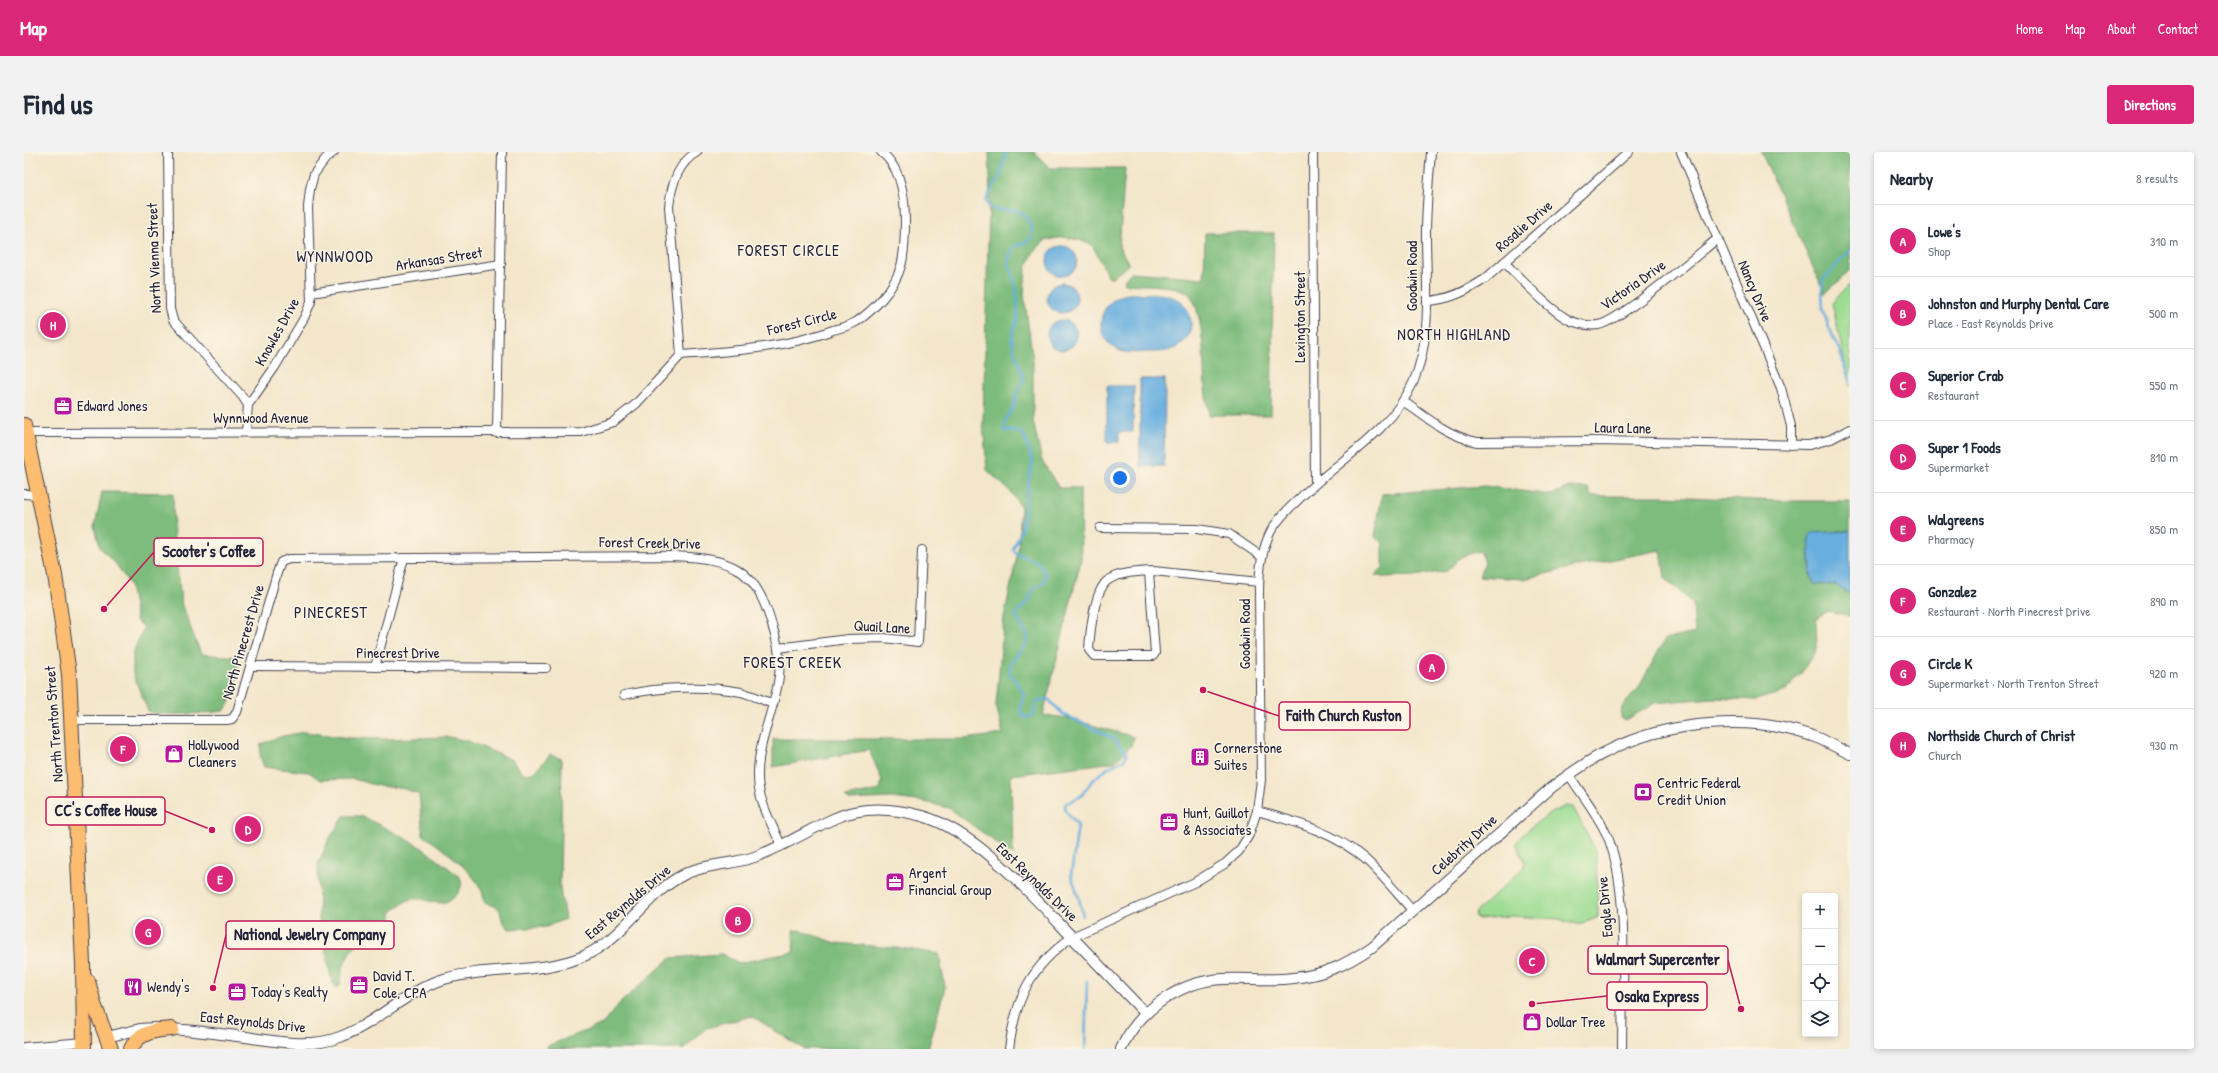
<!DOCTYPE html>
<html lang="en">
<head>
<meta charset="utf-8">
<style>
  :root { --surface:#fff; --page:#f2f2f3; --text:#1f2937; --muted:#747a83; --line:#e0e1e3; --accent:#db2777 }
  body { margin:0; font-family:"Patrick Hand",sans-serif; background:var(--page); color:var(--text) }
  .controls { position:absolute; right:12px; bottom:12px; display:grid; overflow:hidden; border-radius:4px; box-shadow:0 2px 6px #0003 }
  .controls button { width:36px; height:36px; display:grid; place-items:center; padding:0; border:0; border-bottom:1px solid var(--line); background:var(--surface); color:var(--text); font:20px sans-serif }
  .you { position:absolute; left:1096px; top:326px; width:14px; height:14px; margin:-10px; border:3px solid #fff; border-radius:50%; background:#1a73e8; box-shadow:0 0 0 6px #1a73e833 }
  .badge { display:grid; place-items:center; width:26px; height:26px; border-radius:50%; background:var(--accent); color:#fff; font-size:13px; font-weight:700 }
  .pin { position:absolute; translate:-50% -50%; border:2px solid #fff; box-shadow:0 1px 4px #0006 }
  .list { margin:0; padding:0; list-style:none }
  h2 { display:flex; justify-content:space-between; align-items:center; height:52px; margin:0; padding:0 16px; font-size:17px }
  h2 small { font-size:13px; font-weight:400; color:var(--muted) }
  .list li { display:grid; grid-template-columns:26px 1fr auto; gap:12px; align-items:center; box-sizing:border-box; height:72px; padding:0 16px; border-top:1px solid var(--line) }
  .list b { display:block; font-size:15px; white-space:nowrap }
  .list p { margin:0; font-size:13px; white-space:nowrap; color:var(--muted) }
  .list em { font-size:13px; font-style:normal; color:var(--muted) }
  .icon { flex:none; width:22px; height:22px; fill:none; stroke:currentColor; stroke-width:2; stroke-linecap:round; stroke-linejoin:round }
  .map { position:relative; flex:none; width:1826px; height:897px; overflow:hidden; border-radius:4px }
  header { display:flex; align-items:center; gap:24px; box-sizing:border-box; height:56px; padding:0 20px; background:var(--accent); color:#fff }
  header strong { font-size:19px }
  nav { display:flex; gap:22px; margin-inline-start:auto; font-size:14px }
  .intro { display:flex; align-items:center; justify-content:space-between; box-sizing:border-box; height:96px; padding:0 24px }
  h1 { margin:0; font-size:28px }
  .button { padding:10px 18px; border-radius:4px; background:var(--accent); color:#fff; font-size:14px; font-weight:700 }
  main { display:flex; gap:24px; padding:0 24px }
  aside { flex:1; background:var(--surface); border-radius:4px; box-shadow:0 2px 6px #0003 }
  .map>svg:first-child { display:block }
  .green { fill:#9cdc92; stroke:#5f7f66 }
  .forest { fill:#7dbc7c; stroke:#506f5c }
  .water { fill:#68afdf; stroke:#45688d }
  .lines { fill:none; stroke-linecap:round; stroke-linejoin:round }
  .stream { stroke:#68afdf; stroke-width:2.5 }
  .minor-casing { stroke:#413f50; stroke-width:10 }
  .tertiary-casing { stroke:#413f50; stroke-width:12 }
  .trunk-casing { stroke:#413f50; stroke-width:16 }
  .minor { stroke:#fff; stroke-width:8 }
  .tertiary { stroke:#fff; stroke-width:10 }
  .trunk { stroke:#fcbd6f; stroke-width:14 }
  .labels { text-anchor:middle; stroke-width:3; stroke-linejoin:round; paint-order:stroke }
  .street-label { font-size:15px; fill:#22223b; stroke:#fcf5e5 }
  .poi-label { font-size:15px; fill:#22223b; stroke:#fcf5e5; text-anchor:start }
  .neighbourhood-label { font-size:16px; letter-spacing:1px; fill:#22223b; stroke:#fcf5e5 }
  .leader { fill:none; stroke:#c2185b; stroke-width:1.5 }
  .callout-dot { fill:#c2185b; stroke:#fcf5e5; stroke-width:1.5 }
  .callout { fill:#fcf5e5; stroke:#c2185b; stroke-width:1.5 }
  .callout-label { font-size:16px; text-anchor:middle; font-weight:bold; fill:#22223b }
</style>
</head>
<body>
<header>
<strong>Map</strong>
<nav><a>Home</a><a>Map</a><a>About</a><a>Contact</a></nav>
</header>
<div class="intro"><h1>Find us</h1><a class="button">Directions</a></div>
<main>
<div class="map">
<svg width="1826" height="897" viewBox="0 0 1826 897">
  <rect width="100%" height="100%" fill="#fcf5e5"/>
  <filter id="ink" filterUnits="userSpaceOnUse"><feTurbulence type="fractalNoise" baseFrequency=".025" numOctaves="2"/><feDisplacementMap in="SourceGraphic" scale="8" xChannelSelector="R" yChannelSelector="G"/><feConvolveMatrix kernelMatrix="1 2 1 2 8 2 1 2 1" color-interpolation-filters="sRGB"/></filter>
  <filter id="wash" filterUnits="userSpaceOnUse"><feTurbulence type="fractalNoise" baseFrequency=".012" numOctaves="4" result="noise"/><feDisplacementMap in="SourceGraphic" scale="16" xChannelSelector="R" yChannelSelector="G"/><feGaussianBlur stdDeviation="0.9" result="paint"/><feColorMatrix in="noise" values="0 0 0 0 0 0 0 0 0 0 0 0 0 0 0 0 0 1.4 0 .05"/><feComposite in="paint" operator="in"/></filter>
  <g filter="url(#wash)">
    <rect width="100%" height="100%" fill="#f3e6ca"/>
    <g class="green">
      <polygon points="1826,132 1826,235 1808,151"/>
      <path d="M1542,654L1549,655L1572,699L1574,765C1560,772 1550,774 1535,767L1488,764L1455,767L1451,765L1452,760L1499,716L1501,710L1492,691C1505,674 1523,662 1542,654Z"/>
    </g>
    <g class="forest">
      <polygon points="965,0 1010,0 1026,16 1101,16 1095,95 1105,112 1088,126 1084,124 1069,94 1056,88 1041,85 1022,88 1010,99 1002,116 1000,142 1009,209 1009,269 1018,309 1035,336 1056,336 1057,408 1019,563 1043,566 1110,585 1107,594 1091,610 987,623 989,703 925,656 901,650 868,646 825,648 821,645 856,638 858,628 845,598 749,615 749,587 940,587 979,582 972,553 980,465 994,399 997,355 987,340 963,318 959,271 966,21"/>
      <polygon points="1737,0 1826,0 1826,118 1801,142"/>
      <path d="M1181,81H1250L1247,263H1185C1185,254 1181,245 1181,235C1179,215 1181,149 1161,139C1150,133 1114,133 1100,132L1101,126L1108,120L1180,126Z"/>
      <polygon points="1461,334 1527,343 1545,335 1564,336 1568,344 1638,344 1756,349 1826,349 1826,379 1813,379 1785,397 1787,424 1792,432 1811,433 1826,442 1826,464 1804,459 1792,466 1793,496 1778,520 1762,539 1732,548 1688,546 1631,551 1602,568 1597,566 1598,555 1614,537 1641,487 1671,481 1669,452 1641,426 1637,398 1555,414 1500,427 1455,424 1461,410 1456,399 1438,404 1423,419 1390,424 1358,425 1351,423 1359,415 1359,391 1351,385 1358,342"/>
      <path d="M78,340L149,341L150,393L158,454L177,502L214,505C216,518 209,550 200,559C185,561 135,565 124,559L109,522V501L120,474L113,470L106,433L92,412L76,396L71,374Z"/>
      <path d="M281,580L325,586L363,587L425,585L444,589L488,608L499,622L510,621L526,603L538,607L536,737L541,767L522,775L485,777L479,771L475,756L460,750C462,727 417,695 399,683L395,642L377,636L355,634L329,627L296,628L285,620L240,615L236,604L237,592L259,584Z"/>
      <path d="M320,664H338L375,683L398,696L435,724C443,735 429,751 416,751C406,751 395,744 385,748C379,750 372,757 367,761L368,775C334,789 321,793 316,833L312,836L308,830L295,768L294,712L305,687Z"/>
      <polygon points="775,778 812,791 883,797 915,802 921,835 904,897 780,897 728,864 682,876 660,897 524,897 523,894 579,872 596,851 647,806 698,802 715,811 770,800 769,779"/>
    </g>
    <g class="water">
      <circle cx="1038" cy="109" r="15"/>
      <circle cx="1038" cy="146" r="15"/>
      <path d="M1105,142C1126,142 1161,137 1166,166C1168,172 1167,180 1163,186C1154,198 1142,200 1128,200C1116,200 1102,203 1092,197C1066,182 1076,145 1105,142Z"/>
      <circle cx="1038" cy="183" r="15"/>
      <polygon points="1116,227 1141,227 1140,314 1116,314"/>
      <polygon points="1083,234 1110,234 1109,280 1095,280 1095,290 1083,290"/>
      <polygon points="1826,379 1826,442 1811,433 1792,432 1787,424 1785,385 1788,381"/>
    </g>
    <g class="lines">
      <g class="stream">
        <path d="M982,0L977,24L969,34L962,49C968,64 981,55 993,59C1004,63 1014,82 1003,90C998,93 993,93 988,96L984,111C993,129 995,148 993,168C992,174 988,179 988,186C988,202 997,213 1000,227L993,240L990,255L982,267L980,275L982,279H991L1000,283L1009,311L1006,321L998,377L989,397C993,409 1013,399 1022,424L1019,431L1008,437L1005,448L991,464L1004,484C1003,499 985,505 985,520L1000,542L996,558L1000,565L1003,566L1009,563L1012,551L1019,547L1025,548L1039,562L1089,586L1103,602L1100,608L1082,617L1068,629L1057,644L1041,652V658L1054,673L1047,723L1055,746L1059,764"/>
        <polyline points="1826,98 1799,128 1798,138 1799,157 1805,176 1816,200 1826,231"/>
        <polyline points="1061,897 1063,829"/>
      </g>
    </g>
  </g>
  <g filter="url(#ink)">
    <g class="lines">
      <g class="minor-casing">
        <g id="minor">
          <polyline points="144,0 146,157 149,168 218,244 224,253"/>
          <path d="M673,0C654,11 647,34 645,55L657,203C708,199 762,196 809,178C817,176 825,174 832,170C850,158 871,136 877,114C881,100 881,83 881,69C881,46 877,15 857,0"/>
          <polyline points="1289,0 1291,331"/>
          <polyline points="1657,0 1757,236 1767,274 1767,293"/>
          <path d="M1480,110C1495,125 1531,164 1550,170C1556,172 1567,174 1574,173C1595,170 1672,104 1693,87"/>
          <polyline points="287,141 477,112"/>
          <path d="M1403,149C1425,148 1443,139 1461,127L1605,0"/>
          <path d="M1379,249C1403,266 1424,284 1453,290L1571,289L1785,293L1807,287L1826,277"/>
          <polyline points="222,280 224,253 251,215 280,166 287,150 284,55 286,37 290,22 302,6 310,0"/>
          <polyline points="2,281 557,280 589,270 612,252 657,203"/>
          <polyline points="473,281 478,0"/>
          <polyline points="0,342 14,343"/>
          <polyline points="1076,376 1173,377 1205,382 1238,405"/>
          <path d="M1125,420L1131,501L1129,504H1070L1065,498C1066,481 1070,440 1083,429C1094,420 1115,420 1129,419L1235,430"/>
          <polyline points="754,496 824,487 860,486 894,490 898,398"/>
          <polyline points="226,514 522,516"/>
          <polyline points="351,515 380,406"/>
          <path d="M600,543C634,535 682,533 717,540C728,543 739,548 749,552"/>
          <path d="M48,568H203L208,567L213,560L253,421L257,410L265,407L650,404C706,407 730,414 747,470C753,487 757,507 755,524C751,558 733,590 734,625C734,649 748,672 757,693"/>
          <path d="M1545,623C1558,643 1576,665 1585,688C1606,745 1598,835 1598,897"/>
          <path d="M1233,659C1272,670 1310,680 1341,707C1358,722 1373,742 1389,759"/>
          <polyline points="0,895 60,890"/>
          <path d="M985,897C992,846 1005,816 1048,785L1171,730L1202,711L1215,699L1225,683L1233,659L1237,628L1235,441C1235,420 1237,398 1247,379C1254,367 1264,357 1275,347C1312,310 1366,281 1389,231C1409,185 1402,131 1402,82C1402,55 1405,27 1407,0"/>
        </g>
      </g>
      <g class="tertiary-casing">
        <g id="tertiary">
          <path d="M83,885L116,877L130,876C160,877 190,881 221,885C252,889 285,897 316,885C353,871 382,839 420,827C466,814 515,823 560,804C600,786 622,741 661,722C683,711 710,713 733,704C799,679 819,642 898,664C952,679 1009,744 1047,784C1072,810 1097,836 1122,862"/>
          <path d="M1097,897C1114,858 1158,828 1200,827C1223,826 1248,829 1270,826C1303,822 1321,813 1348,795L1528,635C1546,622 1563,609 1582,600C1643,568 1732,561 1796,587C1806,592 1816,597 1826,602"/>
        </g>
      </g>
      <g class="trunk-casing">
        <g id="trunk">
          <polyline points="0,273 31,423 45,522 59,811 60,897"/>
          <polyline points="64,829 70,852 87,897"/>
          <path d="M107,897C114,880 132,878 148,877"/>
        </g>
      </g>
      <use href="#minor" class="minor"/>
      <use href="#tertiary" class="tertiary"/>
      <use href="#trunk" class="trunk"/>
    </g>
  </g>
  <defs>
    <g id="office-square" transform="scale(1)"><rect x="-9" y="-9" width="18" height="18" rx="4" fill="#b5179e" stroke="#fcf5e5"/><path d="M-6-3h4V-5.5h4V-3h4V5H-6ZM-1-4.5V-3h2v-1.5ZM-6 0V1H6V0Z" fill="#fff"/></g>
    <g id="shop-square" transform="scale(1)"><rect x="-9" y="-9" width="18" height="18" rx="4" fill="#b5179e" stroke="#fcf5e5"/><path d="M-5-2.5h2.3a2.7 3.5 0 0 1 5.4 0H5L5.5 6h-11ZM-1.5-2.5h3a1.5 2.3 0 0 0-3 0Z" fill="#fff"/></g>
    <g id="building-square" transform="scale(1)"><rect x="-9" y="-9" width="18" height="18" rx="4" fill="#b5179e" stroke="#fcf5e5"/><path d="M-4-6H4V6H1V3H-1V6H-4ZM-2.5-4.3h1.7v1.8h-1.7ZM.8-4.3h1.7v1.8H.8ZM-2.5-1h1.7V.8h-1.7ZM.8-1h1.7V.8H.8Z" fill="#fff"/></g>
    <g id="bank-square" transform="scale(1)"><rect x="-9" y="-9" width="18" height="18" rx="4" fill="#b5179e" stroke="#fcf5e5"/><path d="M-6-4H6V4H-6ZM0-2.3a2.3 2.3 0 1 0 0 4.6a2.3 2.3 0 1 0 0-4.6Z" fill="#fff"/></g>
    <g id="restaurant-square" transform="scale(1)"><rect x="-9" y="-9" width="18" height="18" rx="4" fill="#b5179e" stroke="#fcf5e5"/><path d="M-5-6h1v4h1v-4h1v4h1v-4h1v5L-1.5 .5V6h-2V.5L-5-1ZM5-6V6H3V1.5H1.5Q1.5-4 5-6Z" fill="#fff"/></g>
  </defs>
  <g fill-rule="evenodd">
    <use href="#office-square" x="39" y="254"/>
    <use href="#shop-square" x="150" y="602"/>
    <use href="#building-square" x="1176" y="605"/>
    <use href="#bank-square" x="1619" y="640"/>
    <use href="#office-square" x="1145" y="670"/>
    <use href="#office-square" x="871" y="730"/>
    <use href="#office-square" x="335" y="833"/>
    <use href="#restaurant-square" x="109" y="835"/>
    <use href="#office-square" x="213" y="840"/>
    <use href="#shop-square" x="1508" y="870"/>
  </g>
  <g class="labels">
    <g class="street-label">
      <text transform="translate(1500 74) rotate(-41)" y="5">Rosalie Drive</text>
      <text transform="translate(130 106) rotate(-92)" y="5">North Vienna Street</text>
      <text transform="translate(415 107) rotate(-9)" y="5">Arkansas Street</text>
      <text transform="translate(1388 124) rotate(-90)" y="5">Goodwin Road</text>
      <text transform="translate(1609 133) rotate(-35)" y="5">Victoria Drive</text>
      <text transform="translate(1731 139) rotate(67)" y="5">Nancy Drive</text>
      <text transform="translate(1276 165) rotate(-90)" y="5">Lexington Street</text>
      <text transform="translate(778 170) rotate(-14)" y="5">Forest Circle</text>
      <text transform="translate(253 180) rotate(-61)" y="5">Knowles Drive</text>
      <text x="237" y="271">Wynnwood Avenue</text>
      <text transform="translate(1599 276) rotate(1)" y="5">Laura Lane</text>
      <text transform="translate(626 391) rotate(1)" y="5">Forest Creek Drive</text>
      <text transform="translate(858 475) rotate(3)" y="5">Quail Lane</text>
      <text transform="translate(1221 482) rotate(-90)" y="5">Goodwin Road</text>
      <text transform="translate(219 490) rotate(-74)" y="5">North Pinecrest Drive</text>
      <text x="374" y="506">Pinecrest Drive</text>
      <text transform="translate(30 572) rotate(-94)" y="5">North Trenton Street</text>
      <text transform="translate(1440 693) rotate(-42)" y="5">Celebrity Drive</text>
      <text transform="translate(1013 730) rotate(44)" y="5">East Reynolds Drive</text>
      <text transform="translate(604 750) rotate(-40)" y="5">East Reynolds Drive</text>
      <text transform="translate(1581 755) rotate(-95)" y="5">Eagle Drive</text>
      <text transform="translate(229 870) rotate(6)" y="5">East Reynolds Drive</text>
    </g>
    <g class="poi-label">
      <text x="53" y="259">Edward Jones</text>
      <text x="164" y="598">Hollywood<tspan x="164" dy="17">Cleaners</tspan></text>
      <text x="1190" y="601">Cornerstone<tspan x="1190" dy="17">Suites</tspan></text>
      <text x="1633" y="636">Centric Federal<tspan x="1633" dy="17">Credit Union</tspan></text>
      <text x="1159" y="666">Hunt, Guillot<tspan x="1159" dy="17">&amp; Associates</tspan></text>
      <text x="885" y="726">Argent<tspan x="885" dy="17">Financial Group</tspan></text>
      <text x="349" y="829">David T.<tspan x="349" dy="17">Cole, CPA</tspan></text>
      <text x="123" y="840">Wendy's</text>
      <text x="227" y="845">Today's Realty</text>
      <text x="1522" y="875">Dollar Tree</text>
    </g>
    <g class="neighbourhood-label">
      <text x="765" y="104">FOREST CIRCLE</text>
      <text x="311" y="110">WYNNWOOD</text>
      <text x="1430" y="188">NORTH HIGHLAND</text>
      <text x="307" y="466">PINECREST</text>
      <text x="769" y="516">FOREST CREEK</text>
    </g>
  </g>
  <path class="leader" d="M80 457L130 400M1179 538L1255 564M188 678L141 659M189 836L202 783M1717 857L1704 808M1508 852L1583 844"/>
  <g class="callout-dot">
    <circle cx="80" cy="457" r="4"/>
    <circle cx="1179" cy="538" r="4"/>
    <circle cx="188" cy="678" r="4"/>
    <circle cx="189" cy="836" r="4"/>
    <circle cx="1717" cy="857" r="4"/>
    <circle cx="1508" cy="852" r="4"/>
  </g>
  <g class="callout">
    <rect x="130" y="386" width="109" height="28" rx="4"/>
    <rect x="1255" y="550" width="131" height="28" rx="4"/>
    <rect x="22" y="645" width="119" height="28" rx="4"/>
    <rect x="202" y="769" width="168" height="28" rx="4"/>
    <rect x="1564" y="794" width="140" height="28" rx="4"/>
    <rect x="1583" y="830" width="100" height="28" rx="4"/>
  </g>
  <g class="callout-label">
    <text x="185" y="405">Scooter's Coffee</text>
    <text x="1320" y="569">Faith Church Ruston</text>
    <text x="82" y="664">CC's Coffee House</text>
    <text x="286" y="788">National Jewelry Company</text>
    <text x="1634" y="813">Walmart Supercenter</text>
    <text x="1633" y="850">Osaka Express</text>
  </g>
</svg>
<div class="controls">
<button>+</button>
<button>−</button>
<button><svg class="icon" aria-label="locate" viewBox="0 0 24 24"><circle cx="12" cy="12" r="6"/><path d="M12 2v4M12 18v4M2 12h4M18 12h4"/></svg></button>
<button><svg class="icon" aria-label="layers" viewBox="0 0 24 24"><path d="M12 4l9 5-9 5-9-5zM3 14l9 5 9-5"/></svg></button>
</div>
<div class="you"></div>
<div class="pin badge" style="left:1408px;top:515px">A</div>
<div class="pin badge" style="left:714px;top:768px">B</div>
<div class="pin badge" style="left:1508px;top:809px">C</div>
<div class="pin badge" style="left:224px;top:677px">D</div>
<div class="pin badge" style="left:196px;top:727px">E</div>
<div class="pin badge" style="left:99px;top:597px">F</div>
<div class="pin badge" style="left:124px;top:780px">G</div>
<div class="pin badge" style="left:29px;top:173px">H</div>
</div>
<aside>
<h2>Nearby<small>8 results</small></h2>
<ul class="list">
<li><span class="badge">A</span><div><b>Lowe's</b><p>Shop</p></div><em>310 m</em></li>
<li><span class="badge">B</span><div><b>Johnston and Murphy Dental Care</b><p>Place · East Reynolds Drive</p></div><em>500 m</em></li>
<li><span class="badge">C</span><div><b>Superior Crab</b><p>Restaurant</p></div><em>550 m</em></li>
<li><span class="badge">D</span><div><b>Super 1 Foods</b><p>Supermarket</p></div><em>810 m</em></li>
<li><span class="badge">E</span><div><b>Walgreens</b><p>Pharmacy</p></div><em>850 m</em></li>
<li><span class="badge">F</span><div><b>Gonzalez</b><p>Restaurant · North Pinecrest Drive</p></div><em>890 m</em></li>
<li><span class="badge">G</span><div><b>Circle K</b><p>Supermarket · North Trenton Street</p></div><em>920 m</em></li>
<li><span class="badge">H</span><div><b>Northside Church of Christ</b><p>Church</p></div><em>930 m</em></li>
</ul>
</aside>
</main>
</body>
</html>
